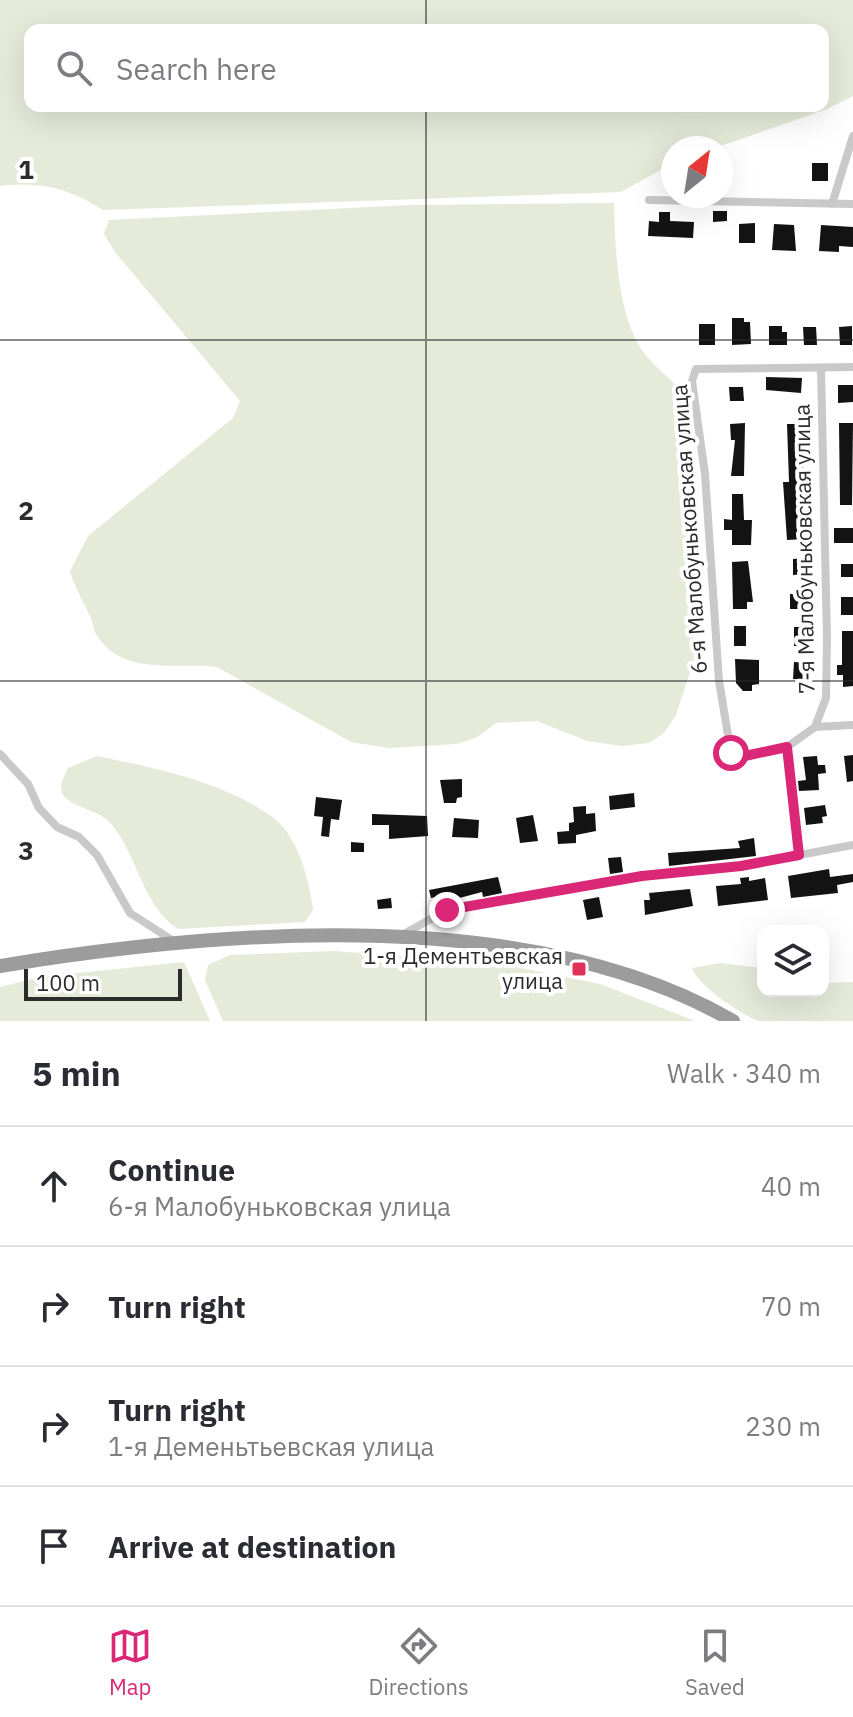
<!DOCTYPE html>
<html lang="en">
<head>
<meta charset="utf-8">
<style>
  :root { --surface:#fff; --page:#f2f2f3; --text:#2b2b33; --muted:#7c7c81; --line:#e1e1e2; --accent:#db2777 }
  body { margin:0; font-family:"IBM Plex Sans",sans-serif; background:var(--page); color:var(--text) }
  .controls { position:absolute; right:24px; bottom:24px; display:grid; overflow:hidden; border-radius:16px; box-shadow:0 8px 32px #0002 }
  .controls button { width:72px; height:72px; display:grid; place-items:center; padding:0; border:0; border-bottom:2px solid var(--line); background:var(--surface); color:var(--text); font:40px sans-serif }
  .compass { position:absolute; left:661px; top:136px; width:72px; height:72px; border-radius:50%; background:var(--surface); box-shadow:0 8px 32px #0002; rotate:30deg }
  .scale { position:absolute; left:24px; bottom:20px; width:158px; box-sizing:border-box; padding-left:8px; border:4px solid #2c2c2c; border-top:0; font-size:22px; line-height:28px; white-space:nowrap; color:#2c2c2c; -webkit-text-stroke:6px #fff; paint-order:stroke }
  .stop { position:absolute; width:24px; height:24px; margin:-18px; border:6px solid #db2777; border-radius:50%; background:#fff }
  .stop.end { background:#db2777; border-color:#fff; box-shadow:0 2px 8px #0008 }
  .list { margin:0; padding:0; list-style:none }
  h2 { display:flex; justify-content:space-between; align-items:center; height:104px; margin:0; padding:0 32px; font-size:34px }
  h2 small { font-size:26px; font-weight:400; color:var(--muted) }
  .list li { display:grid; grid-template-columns:52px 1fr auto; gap:24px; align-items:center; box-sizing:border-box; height:120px; padding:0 32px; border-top:2px solid var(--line) }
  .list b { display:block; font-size:30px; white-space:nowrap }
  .list p { margin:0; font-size:26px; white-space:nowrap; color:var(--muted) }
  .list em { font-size:26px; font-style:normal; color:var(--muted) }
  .icon { flex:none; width:44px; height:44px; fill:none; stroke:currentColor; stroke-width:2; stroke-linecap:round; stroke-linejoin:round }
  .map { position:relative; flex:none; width:853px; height:1021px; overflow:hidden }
  .search { position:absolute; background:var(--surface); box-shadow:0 8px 32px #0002; left:24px; right:24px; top:24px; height:88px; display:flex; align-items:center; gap:20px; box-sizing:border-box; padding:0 28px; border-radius:16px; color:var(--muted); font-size:30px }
  .sheet { height:584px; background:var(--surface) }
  nav { display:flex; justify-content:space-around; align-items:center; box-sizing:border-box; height:112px; border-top:2px solid var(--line); background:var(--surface); font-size:22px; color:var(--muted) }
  nav a { display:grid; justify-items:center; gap:4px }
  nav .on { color:var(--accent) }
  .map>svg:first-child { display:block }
  .green { fill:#e5ead9; fill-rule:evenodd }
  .building { fill:#131313 }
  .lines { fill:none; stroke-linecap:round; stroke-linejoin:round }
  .minor { stroke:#c9c9c9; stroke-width:8 }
  .trunk { stroke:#9c9c9c; stroke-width:14 }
  .route { stroke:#db2777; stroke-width:10 }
  .grid { fill:none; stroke:#2c2c2c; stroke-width:2; stroke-opacity:0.55 }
  .poi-dot { fill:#e0315b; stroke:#fff; stroke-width:3 }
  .labels { text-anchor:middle; stroke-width:8; stroke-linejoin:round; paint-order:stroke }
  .street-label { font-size:22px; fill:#2c2c2c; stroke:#fff }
  .poi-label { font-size:22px; fill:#2c2c2c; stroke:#fff; text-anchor:end }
  .grid-label { font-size:26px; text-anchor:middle; font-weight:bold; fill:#2c2c2c; stroke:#fff; stroke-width:8; stroke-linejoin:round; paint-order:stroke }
</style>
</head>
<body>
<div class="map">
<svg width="853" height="1021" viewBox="0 0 853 1021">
  <rect width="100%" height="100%" fill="#fff"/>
  <g class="green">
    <path d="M0,0H853V96L827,109L715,148H673V163L621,192L103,210C69,188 40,181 0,186ZM823,30V106H30V30Z"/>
    <path d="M614,203C615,245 617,314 642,350C652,365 669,377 681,391L694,660L676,715L664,733L649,743L622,746L587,741L537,721L496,723L476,738L456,744L389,748L351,742L217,667C178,662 121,677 96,634C93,629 93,622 90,616C83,601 75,588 70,571L88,536L233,418L240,401L115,252L104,234L109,220L411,205Z"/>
    <path d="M97,756C155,768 221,781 271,816C298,835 309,879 313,910L305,922L178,929C143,906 138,858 113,826C99,808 77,811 62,794L61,783L68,768Z"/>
    <polygon points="335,951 500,964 600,984 695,1021 223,1021 205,980 208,965 230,955"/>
    <polygon points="184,962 210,1021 0,1021 0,987 40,977"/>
    <path d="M720,963L763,968V991H823V983L853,982V1021C834,1021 775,1021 759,1021C743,1016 696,984 692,968Z"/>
  </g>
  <g class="building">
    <rect x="812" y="163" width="16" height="18"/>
    <polygon points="713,211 727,211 727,221 713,222"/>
    <polygon points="659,212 670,212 670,221 694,222 693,238 648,236 649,221 659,222"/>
    <polygon points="755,223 755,243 739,243 739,224"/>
    <polygon points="774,224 794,225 796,251 772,250"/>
    <polygon points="821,225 853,227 853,247 839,246 839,252 819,251"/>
    <polygon points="732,318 744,318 744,322 750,322 751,344 732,345"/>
    <rect x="699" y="324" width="16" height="21"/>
    <polygon points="769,326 782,326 782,332 787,332 787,345 769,345"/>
    <polygon points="852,326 852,345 840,345 839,327"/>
    <polygon points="803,327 816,327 817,345 804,345"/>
    <polygon points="766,377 802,378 801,393 766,390"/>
    <polygon points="838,385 853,385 853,402 838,403"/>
    <polygon points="729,387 743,387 744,401 730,401"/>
    <rect x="795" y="406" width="15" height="9"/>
    <polygon points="745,423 744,476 731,476 735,440 731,440 730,424"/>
    <polygon points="839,423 853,423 852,505 840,505"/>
    <polygon points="787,424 802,424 805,539 787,540 783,482 789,482"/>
    <polygon points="732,494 743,494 744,520 752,520 751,545 732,545 732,530 724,530 724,519 732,520"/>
    <rect x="834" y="528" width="19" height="15"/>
    <polygon points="805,558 806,574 793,575 793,559"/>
    <polygon points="748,561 753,602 747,602 747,609 733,609 732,562"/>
    <rect x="841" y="564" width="12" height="13"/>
    <rect x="790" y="594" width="17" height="15"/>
    <rect x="841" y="597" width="12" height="18"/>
    <rect x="734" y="626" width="12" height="20"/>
    <rect x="794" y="627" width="14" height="19"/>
    <polygon points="842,631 853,631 853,686 843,687 843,675 837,675 837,665 842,665"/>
    <polygon points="735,659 759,660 759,684 752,685 752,691 743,691 736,683"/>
    <polygon points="794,662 809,663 808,680 793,679"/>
    <polygon points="853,755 853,781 847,782 844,756"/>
    <polygon points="817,756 818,765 825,765 826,773 818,774 819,790 799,791 798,781 806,780 803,757"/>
    <polygon points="462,779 462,797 457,798 456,803 444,803 440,780"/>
    <polygon points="634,793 635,807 610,810 609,796"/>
    <polygon points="316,797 342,800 339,820 331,819 329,837 321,836 323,817 314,816"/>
    <polygon points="825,805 827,816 822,817 823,823 806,825 804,808"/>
    <polygon points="586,806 586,814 595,813 596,831 576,835 576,843 558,844 557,832 569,831 569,823 574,822 573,807"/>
    <polygon points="372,814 427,816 428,836 389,839 389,825 372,825"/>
    <polygon points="533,815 538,841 520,843 516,818"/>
    <polygon points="454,818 479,820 478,838 452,837"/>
    <polygon points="754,838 756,856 669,866 668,853 740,848 738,841"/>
    <polygon points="351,842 364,843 364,852 351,852"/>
    <polygon points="621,857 623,872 610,874 608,858"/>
    <polygon points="829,869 830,877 853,874 853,882 837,885 838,893 791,898 788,876"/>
    <polygon points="498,877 502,893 483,897 482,892 437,904 436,897 431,898 429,890"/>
    <polygon points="749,877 749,881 765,878 768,900 718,906 716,886 741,884 740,878"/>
    <polygon points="690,889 693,906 645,915 644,900 650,900 649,893"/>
    <polygon points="599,897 603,917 587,920 583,900"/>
    <polygon points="391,898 392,908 378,909 377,900"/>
  </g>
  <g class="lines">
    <g class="minor">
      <polyline points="649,200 853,204"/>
      <polyline points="832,204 853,136"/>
      <polyline points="815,727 826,698 827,638 821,369"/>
      <polyline points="787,747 740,757 731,753 719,681 705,474 692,381 696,369 853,367"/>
      <polyline points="0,754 28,784 39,808 57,827 79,837 97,855 130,913 175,942"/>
      <polyline points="799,855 787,747 815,727 853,725"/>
      <polyline points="402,935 447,910 642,876 741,866 853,845"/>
    </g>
    <path class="trunk" d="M0,966C224,929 531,904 733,1021"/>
  </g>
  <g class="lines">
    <polyline class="route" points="447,910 642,876 741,866 799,855 787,747 740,757 731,753"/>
  </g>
  <path class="grid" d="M426,0V30M426,106V1021M0,340H853M0,681H853"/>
  <rect class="poi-dot" x="571" y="961" width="16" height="16" rx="4"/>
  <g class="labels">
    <g class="street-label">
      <text transform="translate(689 529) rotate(-94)" y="8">6-я Малобуньковская улица</text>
      <text transform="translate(804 549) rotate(-91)" y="8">7-я Малобуньковская улица</text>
    </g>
    <g class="poi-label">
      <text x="563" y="964">1-я Дементьевская<tspan x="563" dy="25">улица</tspan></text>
    </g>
  </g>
  <g class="grid-label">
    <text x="26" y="179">1</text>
    <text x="26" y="520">2</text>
    <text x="26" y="860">3</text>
  </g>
</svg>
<div class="controls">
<button><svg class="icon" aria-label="layers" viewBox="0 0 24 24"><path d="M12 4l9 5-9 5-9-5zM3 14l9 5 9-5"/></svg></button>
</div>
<svg class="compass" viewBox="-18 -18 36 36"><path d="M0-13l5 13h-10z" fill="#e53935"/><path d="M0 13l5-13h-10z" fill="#7c7c81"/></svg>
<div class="scale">100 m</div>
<div class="stop" style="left:731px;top:753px"></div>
<div class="stop end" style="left:447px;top:910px"></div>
<div class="search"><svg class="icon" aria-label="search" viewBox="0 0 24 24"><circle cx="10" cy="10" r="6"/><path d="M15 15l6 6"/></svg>Search here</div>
</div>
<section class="sheet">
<h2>5 min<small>Walk · 340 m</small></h2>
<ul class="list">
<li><svg class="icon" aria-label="ahead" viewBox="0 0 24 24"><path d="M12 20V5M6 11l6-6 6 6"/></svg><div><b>Continue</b><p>6-я Малобуньковская улица</p></div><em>40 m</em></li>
<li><svg class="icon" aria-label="right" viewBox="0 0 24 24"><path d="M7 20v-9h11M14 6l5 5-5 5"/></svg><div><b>Turn right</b></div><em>70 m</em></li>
<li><svg class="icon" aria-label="right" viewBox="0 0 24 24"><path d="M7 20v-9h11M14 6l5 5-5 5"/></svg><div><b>Turn right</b><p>1-я Деменьтьевская улица</p></div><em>230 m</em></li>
<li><svg class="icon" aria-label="arrive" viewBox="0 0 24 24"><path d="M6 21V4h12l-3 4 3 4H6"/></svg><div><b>Arrive at destination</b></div></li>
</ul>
</section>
<nav>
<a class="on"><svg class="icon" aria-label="map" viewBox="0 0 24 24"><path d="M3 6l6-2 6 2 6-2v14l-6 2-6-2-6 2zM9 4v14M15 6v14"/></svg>Map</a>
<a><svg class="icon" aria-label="directions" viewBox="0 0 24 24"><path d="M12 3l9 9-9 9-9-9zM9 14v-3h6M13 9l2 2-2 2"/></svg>Directions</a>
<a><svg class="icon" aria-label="saved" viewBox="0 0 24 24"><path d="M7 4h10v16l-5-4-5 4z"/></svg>Saved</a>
</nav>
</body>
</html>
